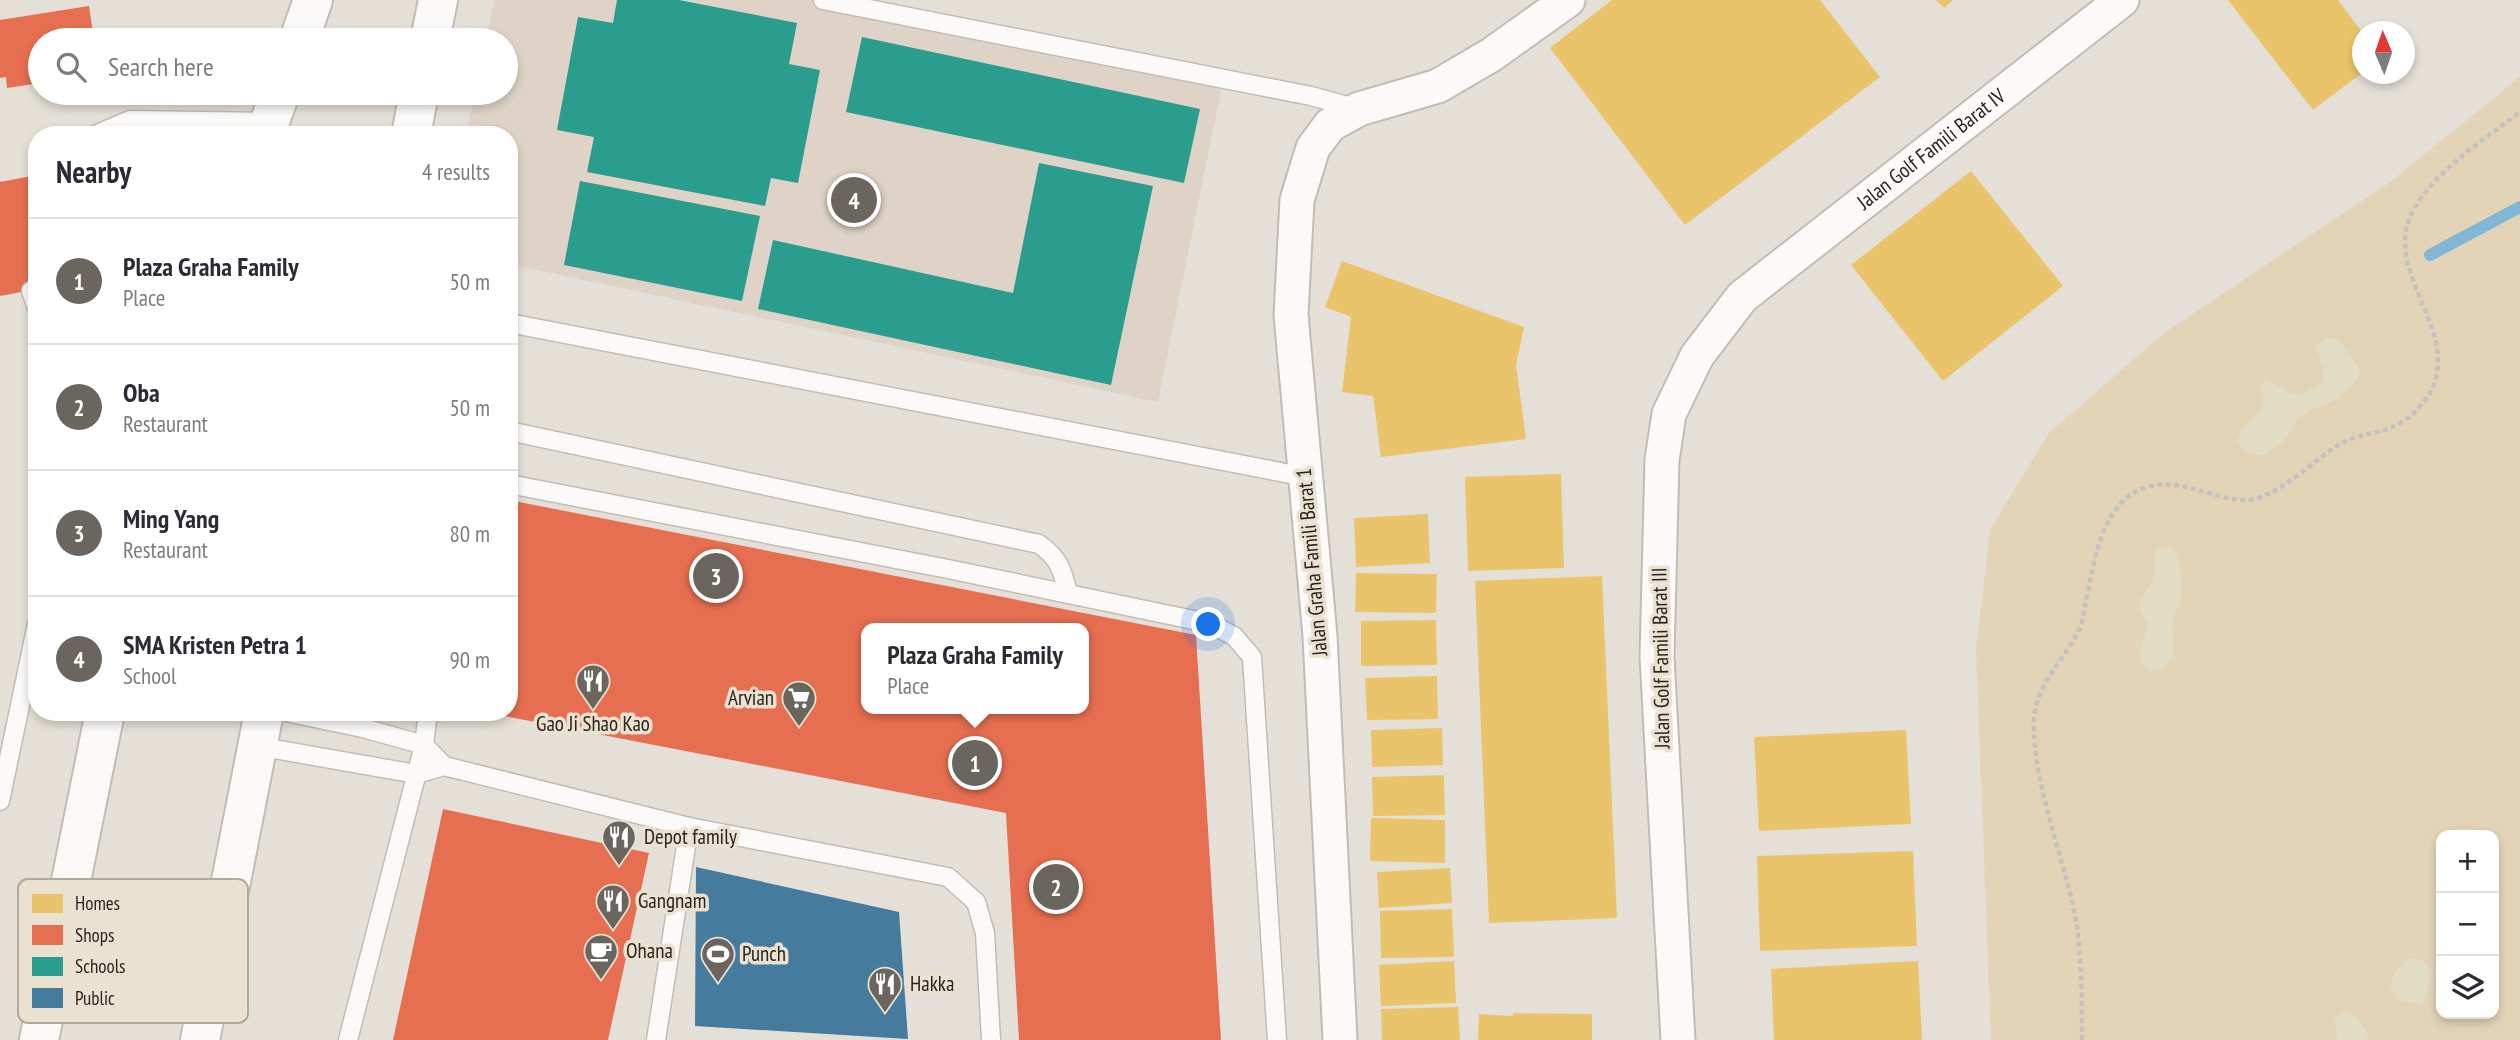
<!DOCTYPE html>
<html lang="en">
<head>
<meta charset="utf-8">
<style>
  :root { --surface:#fff; --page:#f2f2f3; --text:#2b2b33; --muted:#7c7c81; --line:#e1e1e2; --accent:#6a665f }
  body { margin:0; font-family:"PT Sans Narrow",sans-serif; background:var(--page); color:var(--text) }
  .controls { position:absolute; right:21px; bottom:21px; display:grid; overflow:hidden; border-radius:14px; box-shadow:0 4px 10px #0003 }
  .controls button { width:63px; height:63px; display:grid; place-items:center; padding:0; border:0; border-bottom:2px solid var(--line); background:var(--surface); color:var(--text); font:35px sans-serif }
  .compass { position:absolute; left:2352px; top:21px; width:63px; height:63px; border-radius:50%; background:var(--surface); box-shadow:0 4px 10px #0003; rotate:358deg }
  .you { position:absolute; left:1209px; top:625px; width:24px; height:24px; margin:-18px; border:5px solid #fff; border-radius:50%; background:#1a73e8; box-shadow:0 0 0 10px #1a73e833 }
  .badge { display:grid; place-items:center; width:46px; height:46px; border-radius:50%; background:var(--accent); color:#fff; font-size:23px; font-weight:700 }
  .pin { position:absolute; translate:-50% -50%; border:4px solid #fff; box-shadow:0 2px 7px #0006 }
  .popup { position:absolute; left:861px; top:623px; width:228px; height:91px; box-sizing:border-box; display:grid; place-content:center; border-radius:14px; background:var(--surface); filter:drop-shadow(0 2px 5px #0005); font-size:23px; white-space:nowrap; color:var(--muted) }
  .popup b { font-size:26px; color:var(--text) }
  .popup::after { content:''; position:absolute; left:50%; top:100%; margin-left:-14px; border:14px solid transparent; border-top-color:var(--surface) }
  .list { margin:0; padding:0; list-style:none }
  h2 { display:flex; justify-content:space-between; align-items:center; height:91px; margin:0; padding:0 28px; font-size:30px }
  h2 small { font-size:23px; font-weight:400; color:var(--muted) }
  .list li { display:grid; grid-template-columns:46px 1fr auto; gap:21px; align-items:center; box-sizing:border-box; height:126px; padding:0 28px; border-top:2px solid var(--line) }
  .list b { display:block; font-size:26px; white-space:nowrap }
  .list p { margin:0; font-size:23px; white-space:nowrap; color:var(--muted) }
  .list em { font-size:23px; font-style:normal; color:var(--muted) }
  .icon { flex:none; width:38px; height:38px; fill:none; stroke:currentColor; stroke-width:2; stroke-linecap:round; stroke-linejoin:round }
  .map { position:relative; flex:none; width:2520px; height:1040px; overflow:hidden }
  .search { position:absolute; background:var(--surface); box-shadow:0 4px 10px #0003; left:28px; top:28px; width:490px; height:77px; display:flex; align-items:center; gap:18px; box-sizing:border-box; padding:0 24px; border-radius:38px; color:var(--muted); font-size:26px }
  .panel { position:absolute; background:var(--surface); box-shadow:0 4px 10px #0003; left:28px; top:126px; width:490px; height:595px; border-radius:28px }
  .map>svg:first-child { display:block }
  .education { fill:#ded3c6 }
  .green { fill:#e3d4b7; fill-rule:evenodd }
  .sand { fill:#e3dcc4 }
  .homes { fill:#e9c46a }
  .shops { fill:#e76f51; fill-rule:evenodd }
  .schools { fill:#2a9d8f }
  .public { fill:#457b9d }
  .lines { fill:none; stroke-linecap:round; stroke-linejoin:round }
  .stream { stroke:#82b6d6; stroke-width:12 }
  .service-casing { stroke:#c1bdb6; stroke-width:21 }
  .minor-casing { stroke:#c1bdb6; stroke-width:37 }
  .secondary-casing { stroke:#c1bdb6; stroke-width:42 }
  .path { stroke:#c4c2c0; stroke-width:4.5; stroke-dasharray:5 3.5; stroke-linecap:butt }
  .service { stroke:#fbfaf9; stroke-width:18 }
  .minor { stroke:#fbfaf9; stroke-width:33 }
  .secondary { stroke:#fbfaf9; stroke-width:38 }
  .labels { text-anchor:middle; stroke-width:7; stroke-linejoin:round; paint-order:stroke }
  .street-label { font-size:21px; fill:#28251f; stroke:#eae1d1 }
  .poi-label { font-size:21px; fill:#28251f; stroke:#eae1d1; text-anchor:start }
  .key { fill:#eae1d1; stroke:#b0a99c; stroke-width:2 }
  .key-label { font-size:19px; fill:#28251f }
</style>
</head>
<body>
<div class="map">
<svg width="2520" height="1040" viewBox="0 0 2520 1040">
  <rect width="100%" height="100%" fill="#e4e0d7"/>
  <polygon class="education" points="494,0 876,0 1225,71 1158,402 509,264 509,135 466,135 475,93 506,93 506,40 486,40"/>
  <path class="green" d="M2520,77V1040H1991L1976,650L1990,530L2049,433L2164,333L2390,182ZM2441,835H2494V1014H2441Z"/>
  <g class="sand">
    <path d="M2332,338L2344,345C2348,357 2358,363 2360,374C2337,409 2329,399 2299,417C2289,441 2255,475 2237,440C2241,419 2272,414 2261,388L2264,380C2293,390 2291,406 2323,381V368L2315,348L2324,339Z"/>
    <path d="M2167,547L2176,552C2180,566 2184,587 2180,602C2179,608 2174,612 2173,618C2169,643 2185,663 2150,672L2141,663L2140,650L2148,626L2140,610V601L2154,580L2155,551Z"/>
    <polygon points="2409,959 2420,959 2433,972 2422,1004 2401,1001 2390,987 2395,971"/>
    <polygon points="2345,1011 2357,1016 2370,1040 2338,1040 2334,1020"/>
  </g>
  <g class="homes">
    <polygon points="1612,0 1820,0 1880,77 1685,225 1550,48"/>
    <polygon points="1936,0 1953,0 1944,8"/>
    <polygon points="2228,0 2338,0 2362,32 2362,73 2313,110"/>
    <polygon points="1971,171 2063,286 1943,381 1851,265"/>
    <polygon points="1342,261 1524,327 1516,365 1526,439 1381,457 1373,396 1342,392 1351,317 1325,307"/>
    <polygon points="1561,474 1564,568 1468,571 1465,477"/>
    <polygon points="1428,514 1430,563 1356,567 1354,518"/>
    <polygon points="1356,573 1437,574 1436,613 1355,612"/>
    <polygon points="1602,576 1617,918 1489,923 1475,581"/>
    <polygon points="1436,620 1437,665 1361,666 1361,621"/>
    <polygon points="1437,676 1438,719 1367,720 1365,678"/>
    <polygon points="1442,728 1443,765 1372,767 1371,730"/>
    <polygon points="1906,730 1911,824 1759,831 1754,737"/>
    <polygon points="1444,775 1445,815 1373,816 1372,777"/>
    <polygon points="1371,818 1445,820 1445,863 1370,861"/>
    <polygon points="1913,851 1917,946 1760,951 1757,856"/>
    <polygon points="1450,868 1452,903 1379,908 1377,872"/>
    <polygon points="1452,909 1454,957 1381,958 1380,911"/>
    <polygon points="1454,961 1456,1003 1381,1006 1379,965"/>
    <polygon points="1918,961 1922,1040 1774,1040 1771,969"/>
    <polygon points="1458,1007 1460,1040 1382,1040 1381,1009"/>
    <polygon points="1513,1013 1592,1014 1592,1040 1478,1040 1479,1014 1513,1016"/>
  </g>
  <g class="shops">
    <polygon points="89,6 94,40 40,40 40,83 7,88 6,77 0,78 0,20"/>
    <polygon points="37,175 37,289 0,296 0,182"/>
    <path d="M514,501L1196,635L1221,1040H1019L1006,813L494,714L509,712V527ZM866,628H1084V709H866Z"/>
    <polygon points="443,809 649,853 608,1040 393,1040"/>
  </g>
  <g class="schools">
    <polygon points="617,0 679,0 797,23 789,64 820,70 798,183 771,178 765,206 587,172 594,137 557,130 578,17 613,23"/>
    <polygon points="862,37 1200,109 1184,183 846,112"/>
    <polygon points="1039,163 1153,186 1111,385 758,309 773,240 1013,293"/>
    <polygon points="580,181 760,216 742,301 564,265"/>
  </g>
  <polygon class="public" points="696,867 899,912 908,1039 695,1026"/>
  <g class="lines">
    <polyline class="stream" points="2430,255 2520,207"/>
    <g class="service-casing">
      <g id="service">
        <polyline points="823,0 1311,96 1358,109"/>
        <polyline points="95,135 130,120 270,122"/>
        <polyline points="31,291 37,308"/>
        <polyline points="509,323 1306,477"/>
        <path d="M509,431L1039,544C1059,558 1063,571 1068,594"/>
        <polyline points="509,484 948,569 1208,623 1234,636 1252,657 1277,1040"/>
        <polyline points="286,712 363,728 424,745 444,766 689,827 948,877 976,902 985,933 991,1040"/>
        <polyline points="257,746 416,774 444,766"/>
        <polyline points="0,801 37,624"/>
        <polyline points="348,1040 424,745 428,712"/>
        <polyline points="656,1040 689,827"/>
      </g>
    </g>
    <g class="minor-casing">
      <g id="minor">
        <polyline points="1340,1040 1320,636 1291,315 1297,200 1313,148 1330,125 1359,109 1438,86 1491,55 1568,0"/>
        <path id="s1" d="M1678,1040L1657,657L1662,460L1669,414L1697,356L1742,297L2122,0"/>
      </g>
    </g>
    <g class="secondary-casing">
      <g id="secondary">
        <polyline points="299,40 313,0"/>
        <polyline points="430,40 438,0"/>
        <polyline points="265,135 280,93"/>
        <polyline points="411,135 419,93"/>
        <polyline points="39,1040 105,712"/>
        <polyline points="200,1040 264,712"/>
      </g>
    </g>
    <path class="path" d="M2082,1040C2082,1004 2082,963 2077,927C2067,863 2031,782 2034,719C2036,683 2065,660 2079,630C2083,623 2083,614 2085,606C2093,568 2100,503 2144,488C2179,476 2208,498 2242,500C2276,502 2315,457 2344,442C2366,431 2385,435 2408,418C2415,413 2424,402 2429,395C2465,330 2378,272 2414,209C2438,168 2484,140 2520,112"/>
    <use href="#service" class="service"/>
    <use href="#minor" class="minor"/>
    <use href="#secondary" class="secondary"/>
  </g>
  <defs>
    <g id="restaurant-pin" transform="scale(1.75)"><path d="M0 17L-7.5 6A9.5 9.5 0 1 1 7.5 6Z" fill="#6a665f" stroke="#eae1d1"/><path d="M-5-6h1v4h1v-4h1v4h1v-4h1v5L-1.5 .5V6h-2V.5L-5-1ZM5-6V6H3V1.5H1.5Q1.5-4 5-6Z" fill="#fff"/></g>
    <g id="supermarket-pin" transform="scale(1.75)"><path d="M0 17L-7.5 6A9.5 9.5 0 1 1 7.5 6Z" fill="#6a665f" stroke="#eae1d1"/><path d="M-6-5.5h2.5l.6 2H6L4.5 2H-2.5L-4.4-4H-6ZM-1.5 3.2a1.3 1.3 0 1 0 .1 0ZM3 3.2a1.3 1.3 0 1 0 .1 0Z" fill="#fff"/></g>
    <g id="cafe-pin" transform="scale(1.75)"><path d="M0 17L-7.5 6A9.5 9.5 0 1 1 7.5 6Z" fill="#6a665f" stroke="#eae1d1"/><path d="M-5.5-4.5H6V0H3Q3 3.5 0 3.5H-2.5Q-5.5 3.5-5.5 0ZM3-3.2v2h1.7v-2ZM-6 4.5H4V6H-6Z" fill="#fff"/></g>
    <g id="stadium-pin" transform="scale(1.75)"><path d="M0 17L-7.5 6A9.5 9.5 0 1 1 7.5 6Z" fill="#6a665f" stroke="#eae1d1"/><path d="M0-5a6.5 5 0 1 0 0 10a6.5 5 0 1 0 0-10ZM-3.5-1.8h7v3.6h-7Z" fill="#fff"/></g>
  </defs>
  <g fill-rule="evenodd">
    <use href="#restaurant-pin" x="593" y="681"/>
    <use href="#supermarket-pin" x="799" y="698"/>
    <use href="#restaurant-pin" x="619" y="837"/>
    <use href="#restaurant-pin" x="613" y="901"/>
    <use href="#cafe-pin" x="601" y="951"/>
    <use href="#stadium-pin" x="718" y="954"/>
    <use href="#restaurant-pin" x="885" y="984"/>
  </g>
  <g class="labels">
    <g class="street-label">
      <text dy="7" stroke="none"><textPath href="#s1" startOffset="1006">Jalan Golf Famili Barat IV</textPath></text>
      <text transform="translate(1312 562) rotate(-95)" y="7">Jalan Graha Famili Barat 1</text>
      <text transform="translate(1661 658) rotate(-91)" y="7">Jalan Golf Famili Barat III</text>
    </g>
    <g class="poi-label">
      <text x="774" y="705" text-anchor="end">Arvian</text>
      <text x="593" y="731" text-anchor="middle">Gao Ji Shao Kao</text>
      <text x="644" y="844">Depot family</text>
      <text x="638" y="908">Gangnam</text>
      <text x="626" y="958">Ohana</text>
      <text x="742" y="961">Punch</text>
      <text x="910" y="991">Hakka</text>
    </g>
  </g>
  <rect x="18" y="879" width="230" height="144" rx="10" class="key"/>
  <rect x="32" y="894" width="31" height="19" fill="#e9c46a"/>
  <rect x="32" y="925" width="31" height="20" fill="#e76f51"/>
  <rect x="32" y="957" width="31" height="19" fill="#2a9d8f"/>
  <rect x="32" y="988" width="31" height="20" fill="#457b9d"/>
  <g class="key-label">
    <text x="75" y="910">Homes</text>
    <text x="75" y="942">Shops</text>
    <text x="75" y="973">Schools</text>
    <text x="75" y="1005">Public</text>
  </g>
</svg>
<div class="controls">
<button>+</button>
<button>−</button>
<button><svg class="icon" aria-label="layers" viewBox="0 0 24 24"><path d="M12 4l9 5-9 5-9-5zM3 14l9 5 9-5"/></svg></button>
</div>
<svg class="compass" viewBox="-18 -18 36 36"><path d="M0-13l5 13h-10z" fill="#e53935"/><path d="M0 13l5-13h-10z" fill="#7c7c81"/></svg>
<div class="you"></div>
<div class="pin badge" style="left:975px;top:763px">1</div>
<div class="popup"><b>Plaza Graha Family</b>Place</div>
<div class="pin badge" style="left:1056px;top:887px">2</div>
<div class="pin badge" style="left:716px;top:576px">3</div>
<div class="pin badge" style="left:854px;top:200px">4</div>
<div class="search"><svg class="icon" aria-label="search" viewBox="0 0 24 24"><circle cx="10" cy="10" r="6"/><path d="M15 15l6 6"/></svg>Search here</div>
<section class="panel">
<h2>Nearby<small>4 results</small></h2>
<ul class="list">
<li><span class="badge">1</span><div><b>Plaza Graha Family</b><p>Place</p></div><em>50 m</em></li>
<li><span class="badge">2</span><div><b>Oba</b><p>Restaurant</p></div><em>50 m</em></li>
<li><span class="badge">3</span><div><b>Ming Yang</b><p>Restaurant</p></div><em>80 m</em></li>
<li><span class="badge">4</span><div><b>SMA Kristen Petra 1</b><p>School</p></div><em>90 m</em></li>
</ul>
</section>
</div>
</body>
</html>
